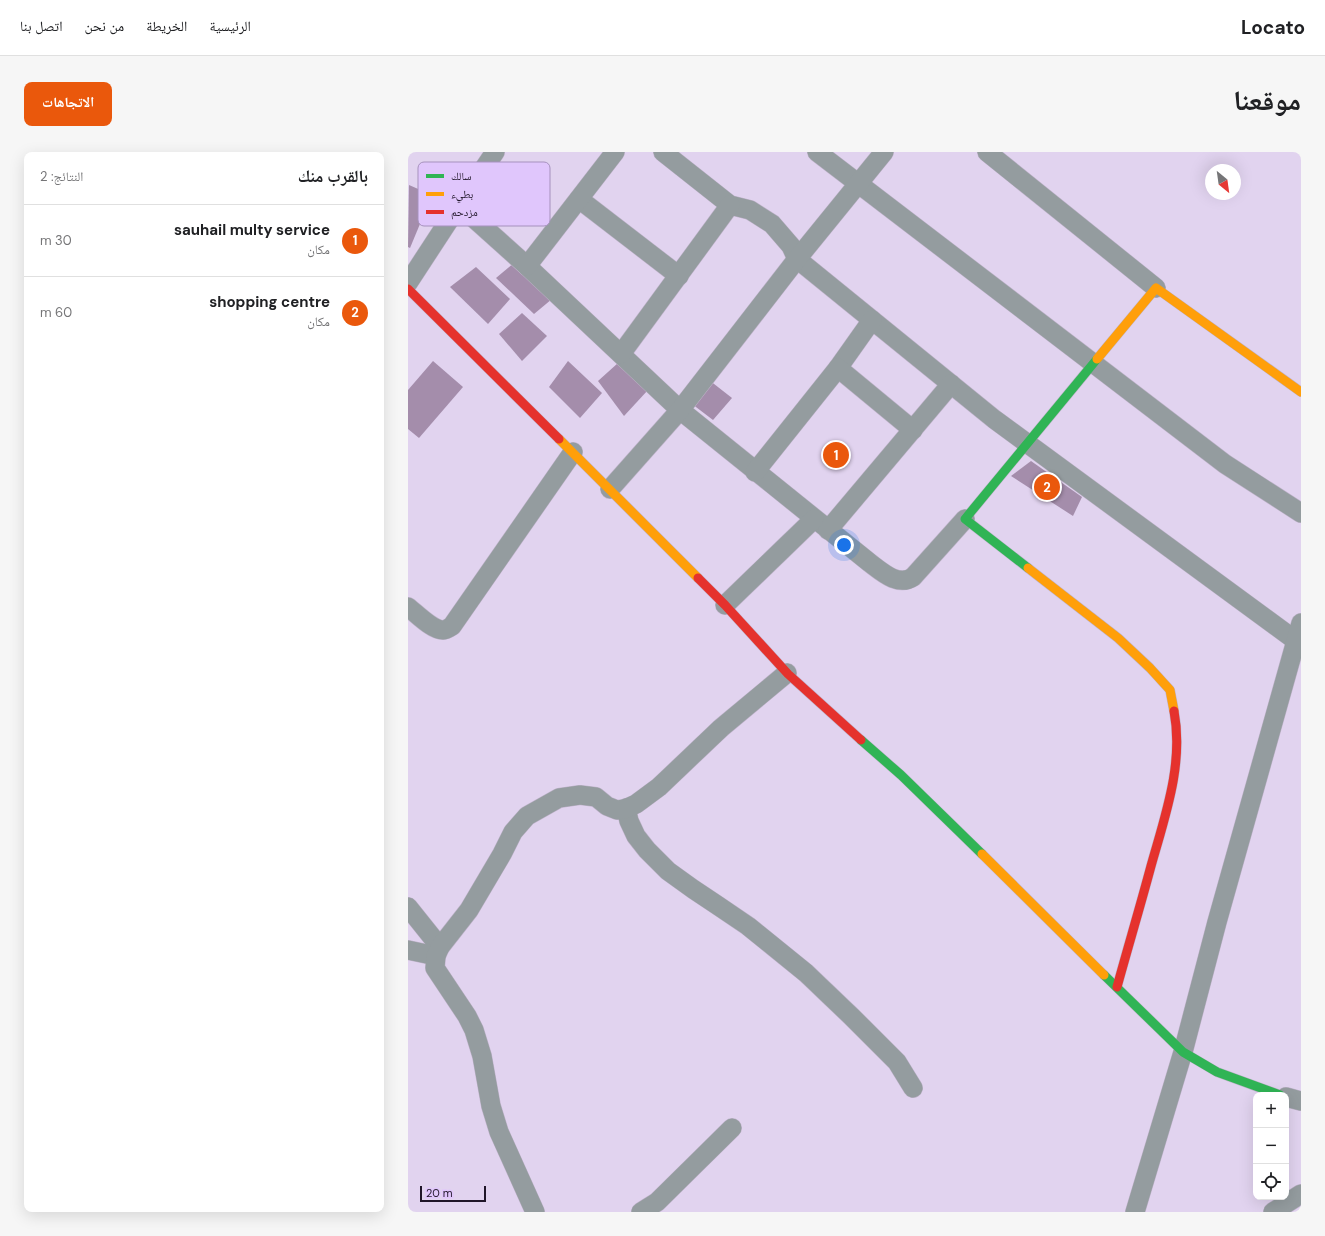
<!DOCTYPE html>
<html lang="ar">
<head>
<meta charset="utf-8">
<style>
  :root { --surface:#fff; --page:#f6f6f6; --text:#202124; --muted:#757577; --line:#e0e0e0; --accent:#ea580c }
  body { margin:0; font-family:"DM Sans","Noto Naskh Arabic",sans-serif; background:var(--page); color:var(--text); direction:rtl }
  .controls { position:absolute; right:12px; bottom:12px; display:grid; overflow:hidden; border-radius:8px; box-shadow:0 4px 16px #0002 }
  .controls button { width:36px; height:36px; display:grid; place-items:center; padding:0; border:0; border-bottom:1px solid var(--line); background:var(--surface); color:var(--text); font:20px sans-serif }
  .compass { position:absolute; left:797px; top:12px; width:36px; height:36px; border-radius:50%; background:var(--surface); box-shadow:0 4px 16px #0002; rotate:151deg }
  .scale { position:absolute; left:12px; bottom:10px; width:66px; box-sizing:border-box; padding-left:4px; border:2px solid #201629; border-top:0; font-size:11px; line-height:14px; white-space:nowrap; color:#201629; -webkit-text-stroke:3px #e0c6fc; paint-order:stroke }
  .you { position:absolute; left:436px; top:393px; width:14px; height:14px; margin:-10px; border:3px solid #fff; border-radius:50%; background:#1a73e8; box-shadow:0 0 0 6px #1a73e833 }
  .badge { display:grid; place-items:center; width:26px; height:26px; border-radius:50%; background:var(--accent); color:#fff; font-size:13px; font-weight:700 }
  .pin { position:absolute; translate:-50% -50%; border:2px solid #fff; box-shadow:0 1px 4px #0006 }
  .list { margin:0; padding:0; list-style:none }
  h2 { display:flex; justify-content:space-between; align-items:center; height:52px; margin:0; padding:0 16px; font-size:17px }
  h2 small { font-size:13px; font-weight:400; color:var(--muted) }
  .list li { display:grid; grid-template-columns:26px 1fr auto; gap:12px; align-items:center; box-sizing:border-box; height:72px; padding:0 16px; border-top:1px solid var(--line) }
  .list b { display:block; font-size:15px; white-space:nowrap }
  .list p { margin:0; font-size:13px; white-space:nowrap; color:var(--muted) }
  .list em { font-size:13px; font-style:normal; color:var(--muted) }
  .icon { flex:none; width:22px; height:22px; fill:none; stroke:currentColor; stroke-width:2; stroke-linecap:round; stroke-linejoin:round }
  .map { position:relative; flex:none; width:893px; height:1060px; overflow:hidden; direction:ltr; border-radius:8px }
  header { display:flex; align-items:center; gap:24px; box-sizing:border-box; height:56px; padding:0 20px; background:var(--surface); border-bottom:1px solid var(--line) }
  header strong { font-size:19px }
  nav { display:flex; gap:22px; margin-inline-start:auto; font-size:14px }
  .intro { display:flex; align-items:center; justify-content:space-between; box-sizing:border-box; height:96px; padding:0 24px }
  h1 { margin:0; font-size:28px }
  .button { padding:10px 18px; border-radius:8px; background:var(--accent); color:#fff; font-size:14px; font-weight:700 }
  main { display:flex; gap:24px; padding:0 24px }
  aside { flex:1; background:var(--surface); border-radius:8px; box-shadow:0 4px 16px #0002 }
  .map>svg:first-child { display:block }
  .building { fill:#a48dab }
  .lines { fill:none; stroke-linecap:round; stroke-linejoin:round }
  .street-casing { stroke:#beb3c9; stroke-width:20 }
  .fast-casing { stroke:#beb3c9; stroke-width:10 }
  .slow-casing { stroke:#beb3c9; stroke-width:10 }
  .jam-casing { stroke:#beb3c9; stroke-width:10 }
  .street { stroke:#949c9f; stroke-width:19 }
  .fast { stroke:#30b455; stroke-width:9 }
  .slow { stroke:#ff9f0a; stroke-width:9 }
  .jam { stroke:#e5322d; stroke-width:9 }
  .key { fill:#e0c6fc; stroke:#a691bd; stroke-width:1 }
  .key-label { font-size:11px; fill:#201629 }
</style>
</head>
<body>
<header>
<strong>Locato</strong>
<nav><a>الرئيسية</a><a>الخريطة</a><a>من نحن</a><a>اتصل بنا</a></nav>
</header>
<div class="intro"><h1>موقعنا</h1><a class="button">الاتجاهات</a></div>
<main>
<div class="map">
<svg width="893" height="1060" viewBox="0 0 893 1060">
  <rect width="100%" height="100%" fill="#e1d3ef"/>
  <g class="building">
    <polygon points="1,33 24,43 2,96 0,95"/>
    <polygon points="107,110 144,147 126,162 88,126"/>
    <polygon points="68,115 102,147 80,172 42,135"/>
    <polygon points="114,161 139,184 114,209 91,182"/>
    <polygon points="25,209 55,235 11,286 0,277 0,238"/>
    <polygon points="160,209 194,241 172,266 141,235"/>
    <polygon points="210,211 240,238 216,264 190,229"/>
    <polygon points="301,228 324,246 305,268 284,252"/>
    <polygon points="424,294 442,305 431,314 414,301"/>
    <polygon points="623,309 674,345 665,364 603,324"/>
  </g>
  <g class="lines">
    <g class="street-casing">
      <g id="street">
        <polyline points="255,0 322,53 342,58 364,72 383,94 389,107 586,267 887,488"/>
        <polyline points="409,0 817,312 893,361"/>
        <polyline points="579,0 748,136"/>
        <polyline points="171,47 271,124"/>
        <path d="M51,53L119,114L272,258L462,411C474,420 490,435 505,425L557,367"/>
        <polyline points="119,114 207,0"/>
        <polyline points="0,131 51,53 87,0"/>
        <polyline points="213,202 322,53"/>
        <polyline points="430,216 464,168"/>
        <polyline points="347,320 430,216 505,278"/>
        <polyline points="202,337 272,258 389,107 476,0"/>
        <polyline points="420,378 543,232"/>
        <polyline points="317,453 406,367"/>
        <path d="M0,455C8,461 24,478 35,478C38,478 41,476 44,474L165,300"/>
        <polyline points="218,656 221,669 228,684 239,698 260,719 285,737 309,753 340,774 398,821 443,864 489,910 505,936"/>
        <polyline points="0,755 32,795"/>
        <polyline points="0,798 28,804"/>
        <polyline points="878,945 893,949"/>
        <polyline points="127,1060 91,980 83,954 74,904 66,878 59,864 27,816 28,804 32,795 61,758 94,702 105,680 119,664 151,646 172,643 188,645 199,654 209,658 217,657 228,652 251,635 313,576 379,521"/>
        <polyline points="233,1060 249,1050 324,976"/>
        <polyline points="727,1060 775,900 809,770 893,471"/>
        <polyline points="865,1060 893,1042"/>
      </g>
    </g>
    <g class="fast-casing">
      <g id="fast">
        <polyline points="620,416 557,367 689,207"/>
        <polyline points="453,588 493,623 574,702"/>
        <polyline points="696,823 775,900 809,920 872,943"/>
      </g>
    </g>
    <g class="slow-casing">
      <g id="slow">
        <polyline points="689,207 748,136 893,240"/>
        <polyline points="151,287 290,426"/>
        <polyline points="620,416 710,486 742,516 762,538 766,559"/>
        <polyline points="574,702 696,823"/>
      </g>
    </g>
    <g class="jam-casing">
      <g id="jam">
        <polyline points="0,137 151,287"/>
        <polyline points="290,426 317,453 380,522 453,588"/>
        <path d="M709,835C720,795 732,755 743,714C757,664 776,612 766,559"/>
      </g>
    </g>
    <use href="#street" class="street"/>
    <use href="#fast" class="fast"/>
    <use href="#slow" class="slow"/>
    <use href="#jam" class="jam"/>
  </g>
  <rect x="10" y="10" width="132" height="64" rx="6" class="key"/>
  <rect x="18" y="22" width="18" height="4" fill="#30b455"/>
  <rect x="18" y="40" width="18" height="4" fill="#ff9f0a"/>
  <rect x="18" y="58" width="18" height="4" fill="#e5322d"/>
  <g class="key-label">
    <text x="43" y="28">سالك</text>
    <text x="43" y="46">بطيء</text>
    <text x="43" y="64">مزدحم</text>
  </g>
</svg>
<div class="controls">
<button>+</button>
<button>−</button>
<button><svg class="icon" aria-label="locate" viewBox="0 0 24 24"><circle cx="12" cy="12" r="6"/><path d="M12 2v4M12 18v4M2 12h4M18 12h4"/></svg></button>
</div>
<svg class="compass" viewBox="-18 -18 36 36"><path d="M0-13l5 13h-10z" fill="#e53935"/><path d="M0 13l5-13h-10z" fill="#757577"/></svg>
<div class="scale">20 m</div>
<div class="you"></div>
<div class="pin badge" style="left:428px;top:303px">1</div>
<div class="pin badge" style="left:639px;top:335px">2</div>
</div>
<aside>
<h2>بالقرب منك<small>النتائج: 2</small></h2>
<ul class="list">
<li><span class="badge">1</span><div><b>sauhail multy service</b><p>مكان</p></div><em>30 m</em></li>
<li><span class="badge">2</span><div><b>shopping centre</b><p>مكان</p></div><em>60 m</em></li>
</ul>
</aside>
</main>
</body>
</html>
